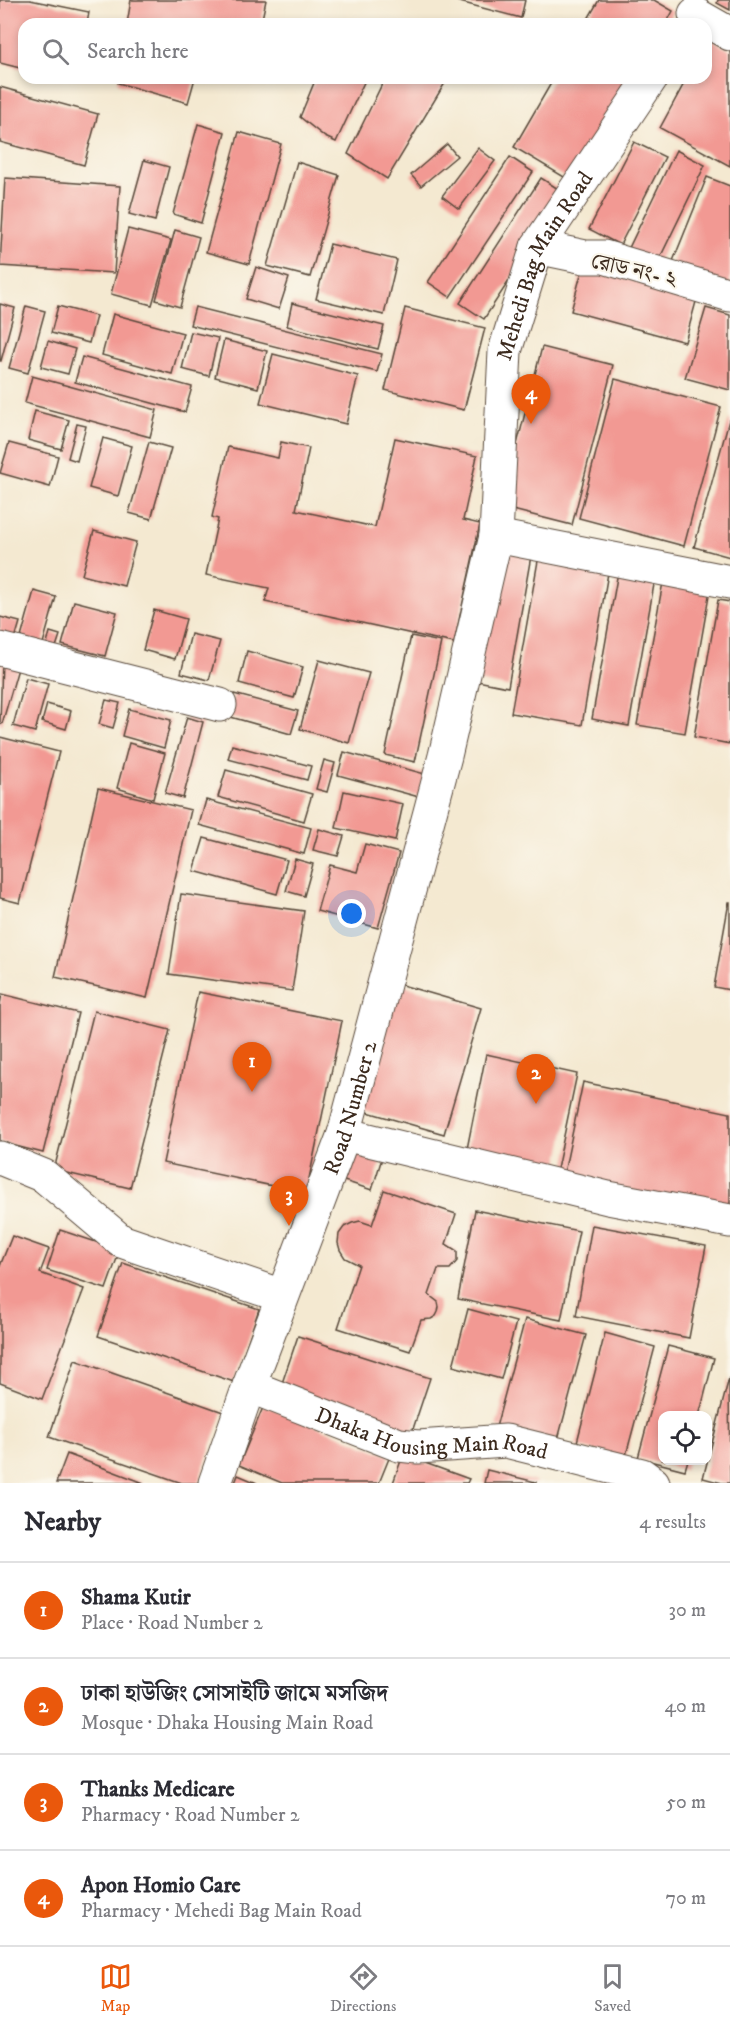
<!DOCTYPE html>
<html lang="en">
<head>
<meta charset="utf-8">
<style>
  :root { --surface:#fff; --page:#f7f7f7; --text:#2b2b33; --muted:#7c7c81; --line:#e1e1e2; --accent:#ea580c }
  body { margin:0; font-family:"IM FELL DW Pica","Noto Serif Bengali",serif; background:var(--page); color:var(--text) }
  .controls { position:absolute; right:18px; bottom:18px; display:grid; overflow:hidden; border-radius:12px; box-shadow:0 3px 9px #0003 }
  .controls button { width:54px; height:54px; display:grid; place-items:center; padding:0; border:0; border-bottom:2px solid var(--line); background:var(--surface); color:var(--text); font:30px sans-serif }
  .you { position:absolute; left:352px; top:914px; width:21px; height:21px; margin:-15px; border:4px solid #fff; border-radius:50%; background:#1a73e8; box-shadow:0 0 0 9px #1a73e833 }
  .badge { display:grid; place-items:center; width:39px; height:39px; border-radius:50%; background:var(--accent); color:#fff; font-size:20px; font-weight:700 }
  .pin { position:absolute; translate:-50% -50px; filter:drop-shadow(0 2px 3px #0008) }
  .pin::after { content:''; position:absolute; top:32px; width:21px; height:18px; background:inherit; clip-path:polygon(0 0,100% 0,50% 100%) }
  .list { margin:0; padding:0; list-style:none }
  h2 { display:flex; justify-content:space-between; align-items:center; height:78px; margin:0; padding:0 24px; font-size:26px }
  h2 small { font-size:20px; font-weight:400; color:var(--muted) }
  .list li { display:grid; grid-template-columns:39px 1fr auto; gap:18px; align-items:center; box-sizing:border-box; height:96px; padding:0 24px; border-top:2px solid var(--line) }
  .list b { display:block; font-size:22px; white-space:nowrap }
  .list p { margin:0; font-size:20px; white-space:nowrap; color:var(--muted) }
  .list em { font-size:20px; font-style:normal; color:var(--muted) }
  .icon { flex:none; width:33px; height:33px; fill:none; stroke:currentColor; stroke-width:2; stroke-linecap:round; stroke-linejoin:round }
  .map { position:relative; flex:none; width:730px; height:1483px; overflow:hidden }
  .search { position:absolute; background:var(--surface); box-shadow:0 3px 9px #0003; left:18px; right:18px; top:18px; height:66px; display:flex; align-items:center; gap:15px; box-sizing:border-box; padding:0 21px; border-radius:18px; color:var(--muted); font-size:22px }
  .sheet { height:462px; background:var(--surface) }
  nav { display:flex; justify-content:space-around; align-items:center; box-sizing:border-box; height:84px; border-top:2px solid var(--line); background:var(--surface); font-size:16px; color:var(--muted) }
  nav a { display:grid; justify-items:center; gap:3px }
  nav .on { color:var(--accent) }
  .map>svg:first-child { display:block }
  .building { fill:#f29993 }
  .lines { fill:none; stroke-linecap:round; stroke-linejoin:round }
  .minor-casing { stroke:#574739; stroke-width:35 }
  .minor { stroke:#fff; stroke-width:33 }
  .labels { text-anchor:middle; stroke-width:4.5; stroke-linejoin:round; paint-order:stroke }
  .street-label { font-size:22px; fill:#3b2a1e; stroke:#fbf7ec }
</style>
</head>
<body>
<div class="map">
<svg width="730" height="1483" viewBox="0 0 730 1483">
  <rect width="100%" height="100%" fill="#fbf7ec"/>
  <filter id="ink" filterUnits="userSpaceOnUse"><feTurbulence type="fractalNoise" baseFrequency=".0167" numOctaves="2"/><feDisplacementMap in="SourceGraphic" scale="12" xChannelSelector="R" yChannelSelector="G"/><feConvolveMatrix kernelMatrix="1 2 1 2 8 2 1 2 1" color-interpolation-filters="sRGB"/></filter>
  <filter id="wash" filterUnits="userSpaceOnUse"><feTurbulence type="fractalNoise" baseFrequency=".008" numOctaves="4" result="noise"/><feDisplacementMap in="SourceGraphic" scale="24" xChannelSelector="R" yChannelSelector="G"/><feGaussianBlur stdDeviation="1.35" result="paint"/><feColorMatrix in="noise" values="0 0 0 0 0 0 0 0 0 0 0 0 0 0 0 0 0 1.4 0 .05"/><feComposite in="paint" operator="in"/></filter>
  <g filter="url(#wash)">
    <rect width="100%" height="100%" fill="#f4e9d1"/>
    <g id="blocks">
      <g class="building">
        <polygon points="0,0 30,0 89,12 87,24 24,24 24,69 0,63"/>
        <polygon points="131,0 266,0 261,24 127,24"/>
        <polygon points="452,0 525,0 521,18"/>
        <polygon points="599,0 654,0 673,11 666,24 585,24"/>
        <polygon points="718,0 730,0 730,10 717,3"/>
        <polygon points="708,39 730,50 730,166 660,128 687,78 706,78 706,43"/>
        <polygon points="119,78 195,78 188,103 118,83"/>
        <polygon points="316,78 366,78 336,142 325,137 300,117"/>
        <polygon points="385,78 448,78 387,179 348,154"/>
        <polygon points="554,78 635,78 574,183 514,147"/>
        <polygon points="0,87 98,114 84,165 0,142"/>
        <polygon points="198,124 225,132 201,223 173,214"/>
        <polygon points="239,132 281,144 249,264 206,252"/>
        <polygon points="634,142 665,157 620,245 589,229"/>
        <polygon points="447,144 457,156 421,186 411,175"/>
        <polygon points="478,148 495,161 459,209 442,196"/>
        <polygon points="676,150 705,165 657,264 628,250"/>
        <polygon points="510,157 533,172 450,297 428,282"/>
        <polygon points="144,160 169,167 155,221 129,214"/>
        <polygon points="297,162 339,175 310,277 267,266"/>
        <polygon points="707,177 730,186 730,290 671,266"/>
        <polygon points="5,178 120,186 114,273 0,266"/>
        <polygon points="541,178 566,194 484,319 460,303"/>
        <polygon points="128,229 171,240 152,305 111,294"/>
        <polygon points="175,230 199,237 180,307 156,300"/>
        <polygon points="330,244 397,260 384,315 316,299"/>
        <polygon points="256,267 289,278 279,309 246,299"/>
        <polygon points="583,267 697,298 685,342 571,311"/>
        <polygon points="292,303 384,326 378,349 287,326"/>
        <polygon points="0,304 15,308 1,361 0,361"/>
        <polygon points="26,306 45,311 28,373 9,368"/>
        <polygon points="58,306 96,316 89,343 51,333"/>
        <polygon points="195,307 382,354 377,372 190,325"/>
        <polygon points="405,308 485,328 464,410 385,390"/>
        <polygon points="706,308 730,315 730,390 685,378"/>
        <polygon points="113,314 183,333 172,374 102,355"/>
        <polygon points="191,332 218,338 209,376 182,369"/>
        <polygon points="224,340 267,351 258,388 215,377"/>
        <polygon points="48,341 75,349 68,374 41,367"/>
        <polygon points="542,347 613,365 572,525 501,507"/>
        <polygon points="273,354 358,376 346,424 260,403"/>
        <polygon points="82,357 192,387 185,412 75,382"/>
        <polygon points="32,376 157,410 150,437 25,403"/>
        <polygon points="615,379 721,407 684,546 579,518"/>
        <polygon points="35,411 69,420 61,449 28,440"/>
        <polygon points="729,420 730,420 730,557 694,547"/>
        <polygon points="77,424 86,426 77,461 68,458"/>
        <polygon points="103,438 132,446 118,496 89,488"/>
        <polygon points="395,438 477,456 463,520 480,524 454,643 265,602 269,588 206,575 218,519 212,517 228,447 278,458 281,442 309,448 296,510 375,527"/>
        <polygon points="149,442 171,448 151,519 129,513"/>
        <polygon points="9,443 58,456 50,487 0,473"/>
        <polygon points="94,531 136,542 124,586 82,575"/>
        <polygon points="501,545 532,550 508,687 477,681"/>
        <polygon points="539,555 609,567 582,725 511,713"/>
        <polygon points="619,566 656,573 629,726 592,719"/>
        <polygon points="663,582 710,590 685,733 637,725"/>
        <polygon points="34,591 56,597 42,647 20,641"/>
        <polygon points="718,600 730,602 730,744 694,737"/>
        <polygon points="74,601 117,612 105,656 62,645"/>
        <polygon points="154,610 186,619 175,659 143,650"/>
        <polygon points="0,617 20,622 15,639 0,636"/>
        <polygon points="50,632 60,635 55,650 46,648"/>
        <polygon points="191,634 220,641 209,680 181,673"/>
        <polygon points="411,636 441,642 415,762 385,755"/>
        <polygon points="247,651 303,667 294,698 239,683"/>
        <polygon points="2,660 19,665 2,724 0,724"/>
        <polygon points="319,660 369,673 349,743 300,729"/>
        <polygon points="26,678 48,684 35,732 13,726"/>
        <polygon points="234,694 298,711 291,734 227,716"/>
        <polygon points="106,700 120,703 113,728 99,724"/>
        <polygon points="47,704 71,711 66,729 42,722"/>
        <polygon points="129,709 171,720 164,748 122,736"/>
        <polygon points="187,717 203,722 183,798 165,793"/>
        <polygon points="0,737 59,752 20,903 0,898"/>
        <polygon points="129,743 165,753 153,799 117,788"/>
        <polygon points="232,745 311,766 307,780 228,759"/>
        <polygon points="344,752 425,774 419,797 338,775"/>
        <polygon points="324,760 335,763 327,792 316,789"/>
        <polygon points="226,770 312,794 304,821 218,797"/>
        <polygon points="98,788 191,810 147,998 55,977"/>
        <polygon points="344,791 403,804 395,841 336,828"/>
        <polygon points="206,800 311,828 304,854 199,825"/>
        <polygon points="319,829 344,836 338,856 313,850"/>
        <polygon points="204,838 287,860 277,894 194,871"/>
        <polygon points="365,844 399,853 378,928 317,911 330,865 357,872"/>
        <polygon points="295,859 313,864 304,896 286,891"/>
        <polygon points="181,894 304,911 292,991 169,974"/>
        <polygon points="729,902 730,902 730,990 714,987"/>
        <polygon points="395,983 481,1008 444,1134 357,1109"/>
        <polygon points="198,992 342,1021 306,1193 163,1163"/>
        <polygon points="2,994 78,1013 43,1153 0,1142 0,1004"/>
        <polygon points="94,1011 170,1030 130,1188 54,1170"/>
        <polygon points="486,1054 577,1074 556,1174 466,1154"/>
        <polygon points="583,1082 730,1113 730,1213 563,1178"/>
        <polygon points="351,1145 383,1155 372,1190 341,1180"/>
        <polygon points="384,1190 456,1214 446,1244 457,1251 457,1261 450,1269 438,1269 429,1295 438,1302 439,1307 438,1312 436,1316 431,1319 421,1320 410,1351 338,1328 359,1265 345,1258 340,1250 338,1243 339,1234 344,1227 352,1223 360,1221 372,1225"/>
        <polygon points="475,1210 579,1231 561,1320 458,1299"/>
        <polygon points="592,1225 706,1246 689,1338 576,1316"/>
        <polygon points="60,1230 120,1250 106,1289 47,1270"/>
        <polygon points="12,1236 49,1249 40,1273 84,1289 42,1399 0,1383 0,1266"/>
        <polygon points="123,1263 259,1309 234,1382 98,1336"/>
        <polygon points="468,1309 516,1322 501,1379 453,1366"/>
        <polygon points="525,1319 586,1335 557,1443 496,1427"/>
        <polygon points="605,1333 655,1347 625,1459 576,1446"/>
        <polygon points="298,1336 430,1378 410,1438 278,1395"/>
        <polygon points="668,1346 714,1358 699,1416 662,1416 662,1460 688,1460 685,1470 638,1458"/>
        <polygon points="75,1360 223,1412 198,1483 182,1483 49,1437"/>
        <polygon points="729,1378 730,1483 722,1483 703,1478"/>
        <polygon points="264,1405 390,1456 379,1483 282,1483 239,1465"/>
        <polygon points="67,1454 144,1483 56,1483"/>
        <polygon points="403,1455 469,1479 467,1483 393,1483"/>
        <polygon points="487,1470 536,1482 536,1483 484,1483"/>
        <polygon points="238,1475 257,1483 235,1483"/>
      </g>
    </g>
  </g>
  <g filter="url(#ink)">
    <use href="#blocks" fill-opacity="0" stroke="#574739" stroke-width="1.5"/>
    <g class="lines">
      <g class="minor-casing">
        <g id="minor">
          <polyline points="695,14 730,34"/>
          <polyline points="537,247 585,257 604,257 730,295"/>
          <polyline points="496,536 730,582"/>
          <polyline points="0,649 220,705"/>
          <polyline points="344,1134 608,1198 730,1221"/>
          <polyline points="0,1158 44,1176 121,1241 282,1296"/>
          <path id="s1" d="M249,1386L399,1445L418,1447L506,1441L642,1475L653,1483"/>
          <path id="s2" d="M215,1483L249,1386L344,1134L445,756L496,536L505,351L537,247L651,78"/>
        </g>
      </g>
      <use href="#minor" class="minor"/>
    </g>
  </g>
  <g class="labels">
    <g class="street-label">
      <text dy="8" stroke="none"><textPath href="#s2" startOffset="1269">Mehedi Bag Main Road</textPath></text>
      <text transform="translate(634 269) rotate(13)" y="8">রোড নং- ২</text>
      <text dy="8" stroke="none"><textPath href="#s2" startOffset="399">Road Number 2</textPath></text>
      <text dy="8" stroke="none"><textPath href="#s1" startOffset="192">Dhaka Housing Main Road</textPath></text>
    </g>
  </g>
</svg>
<div class="controls">
<button><svg class="icon" aria-label="locate" viewBox="0 0 24 24"><circle cx="12" cy="12" r="6"/><path d="M12 2v4M12 18v4M2 12h4M18 12h4"/></svg></button>
</div>
<div class="you"></div>
<div class="pin badge" style="left:252px;top:1092px">1</div>
<div class="pin badge" style="left:536px;top:1104px">2</div>
<div class="pin badge" style="left:289px;top:1226px">3</div>
<div class="pin badge" style="left:531px;top:424px">4</div>
<div class="search"><svg class="icon" aria-label="search" viewBox="0 0 24 24"><circle cx="10" cy="10" r="6"/><path d="M15 15l6 6"/></svg>Search here</div>
</div>
<section class="sheet">
<h2>Nearby<small>4 results</small></h2>
<ul class="list">
<li><span class="badge">1</span><div><b>Shama Kutir</b><p>Place · Road Number 2</p></div><em>30 m</em></li>
<li><span class="badge">2</span><div><b>ঢাকা হাউজিং সোসাইটি জামে মসজিদ</b><p>Mosque · Dhaka Housing Main Road</p></div><em>40 m</em></li>
<li><span class="badge">3</span><div><b>Thanks Medicare</b><p>Pharmacy · Road Number 2</p></div><em>50 m</em></li>
<li><span class="badge">4</span><div><b>Apon Homio Care</b><p>Pharmacy · Mehedi Bag Main Road</p></div><em>70 m</em></li>
</ul>
</section>
<nav>
<a class="on"><svg class="icon" aria-label="map" viewBox="0 0 24 24"><path d="M3 6l6-2 6 2 6-2v14l-6 2-6-2-6 2zM9 4v14M15 6v14"/></svg>Map</a>
<a><svg class="icon" aria-label="directions" viewBox="0 0 24 24"><path d="M12 3l9 9-9 9-9-9zM9 14v-3h6M13 9l2 2-2 2"/></svg>Directions</a>
<a><svg class="icon" aria-label="saved" viewBox="0 0 24 24"><path d="M7 4h10v16l-5-4-5 4z"/></svg>Saved</a>
</nav>
</body>
</html>
